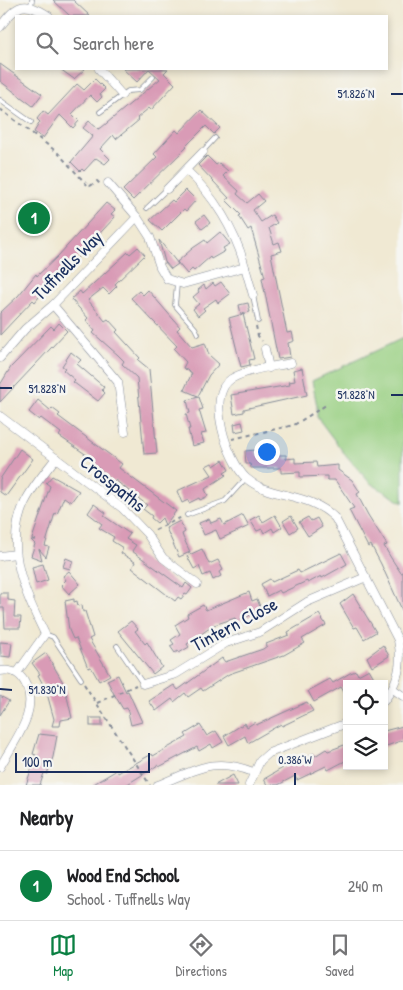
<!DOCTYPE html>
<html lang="en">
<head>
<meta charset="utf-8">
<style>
  :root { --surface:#fff; --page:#f6f6f6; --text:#202124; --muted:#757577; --line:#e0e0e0; --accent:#0b8043 }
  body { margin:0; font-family:"Patrick Hand",sans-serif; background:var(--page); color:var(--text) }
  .controls { position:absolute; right:15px; bottom:15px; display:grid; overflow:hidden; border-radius:0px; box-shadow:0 2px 8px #0003 }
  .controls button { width:45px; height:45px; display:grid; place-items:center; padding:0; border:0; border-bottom:1px solid var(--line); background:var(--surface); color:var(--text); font:25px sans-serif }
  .scale { position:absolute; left:15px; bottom:12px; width:135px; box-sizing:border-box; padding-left:5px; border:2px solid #1b2f5e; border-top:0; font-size:14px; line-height:18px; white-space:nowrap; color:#1b2f5e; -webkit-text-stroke:4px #f6f6f2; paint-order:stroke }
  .you { position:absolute; left:266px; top:451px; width:18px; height:18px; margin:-12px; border:4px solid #fff; border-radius:50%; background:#1a73e8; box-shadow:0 0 0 8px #1a73e833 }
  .badge { display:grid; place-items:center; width:32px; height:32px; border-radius:50%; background:var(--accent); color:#fff; font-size:16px; font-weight:700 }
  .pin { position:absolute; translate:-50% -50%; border:2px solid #fff; box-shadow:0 1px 5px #0006 }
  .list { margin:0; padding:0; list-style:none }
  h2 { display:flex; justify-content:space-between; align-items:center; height:65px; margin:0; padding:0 20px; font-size:21px }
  h2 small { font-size:16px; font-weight:400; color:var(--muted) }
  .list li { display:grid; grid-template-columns:32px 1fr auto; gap:15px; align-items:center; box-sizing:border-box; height:70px; padding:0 20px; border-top:1px solid var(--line) }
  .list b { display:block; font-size:19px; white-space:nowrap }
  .list p { margin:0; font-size:16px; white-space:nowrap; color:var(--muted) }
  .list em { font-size:16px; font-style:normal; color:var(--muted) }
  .icon { flex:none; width:28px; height:28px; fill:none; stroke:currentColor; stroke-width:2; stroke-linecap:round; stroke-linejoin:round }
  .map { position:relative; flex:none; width:403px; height:785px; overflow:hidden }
  .search { position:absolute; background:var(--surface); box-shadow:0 2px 8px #0003; left:15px; right:15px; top:15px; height:55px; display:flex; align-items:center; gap:12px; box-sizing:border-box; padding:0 18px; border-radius:0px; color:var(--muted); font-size:19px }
  .sheet { height:135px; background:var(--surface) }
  nav { display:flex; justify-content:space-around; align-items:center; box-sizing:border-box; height:70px; border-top:1px solid var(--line); background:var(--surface); font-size:14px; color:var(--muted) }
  nav a { display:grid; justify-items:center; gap:2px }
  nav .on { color:var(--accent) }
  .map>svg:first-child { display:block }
  .green { fill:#98cf81; stroke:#5a7f70 }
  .building { fill:#d99bb6 }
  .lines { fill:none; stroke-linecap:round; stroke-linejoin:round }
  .lane-casing { stroke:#868c98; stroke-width:5.5 }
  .street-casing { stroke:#868c98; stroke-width:9 }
  .path { stroke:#868c98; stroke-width:2; stroke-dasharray:4 4; stroke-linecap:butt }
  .lane { stroke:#fff; stroke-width:4 }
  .street { stroke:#fff; stroke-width:8 }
  .ticks { fill:none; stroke:#1b2f5e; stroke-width:2 }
  .labels { text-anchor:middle; stroke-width:5; stroke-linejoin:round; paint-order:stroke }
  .street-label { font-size:19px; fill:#1b2f5e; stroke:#f6f6f2 }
  .ticks-label { font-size:12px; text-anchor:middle; fill:#1b2f5e; stroke:#f6f6f2; stroke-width:5; stroke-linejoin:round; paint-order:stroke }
</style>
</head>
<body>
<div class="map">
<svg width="403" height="785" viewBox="0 0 403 785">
  <rect width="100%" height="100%" fill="#f6f6f2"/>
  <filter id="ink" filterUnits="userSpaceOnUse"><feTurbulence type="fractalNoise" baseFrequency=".02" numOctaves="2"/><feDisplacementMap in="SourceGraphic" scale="10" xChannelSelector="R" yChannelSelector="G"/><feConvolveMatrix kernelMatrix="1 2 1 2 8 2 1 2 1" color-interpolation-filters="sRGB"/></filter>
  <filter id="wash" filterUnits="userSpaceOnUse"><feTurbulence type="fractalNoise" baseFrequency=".0096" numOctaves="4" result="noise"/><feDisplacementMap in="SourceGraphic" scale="20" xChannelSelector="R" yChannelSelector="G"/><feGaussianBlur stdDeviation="1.12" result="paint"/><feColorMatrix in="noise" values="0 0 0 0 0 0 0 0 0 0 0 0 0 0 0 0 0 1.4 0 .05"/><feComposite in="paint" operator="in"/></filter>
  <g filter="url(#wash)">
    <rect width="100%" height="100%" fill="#f0e9d3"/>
    <polygon class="green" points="403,338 403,503 370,483 344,453 317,417 317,406 312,381"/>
    <g id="blocks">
      <g class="building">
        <polygon points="53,0 73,0 90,16 70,16"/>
        <polygon points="0,64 42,94 33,106 0,81"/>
        <polygon points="60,69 85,69 74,79"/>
        <polygon points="123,69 168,69 164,73 175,84 151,110 149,108 137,118 139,120 127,130 116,139 113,135 100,149 110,159 105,164 96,158 84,171 82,169 80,171 71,162 93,136 83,128 89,121 98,129 101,128 160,79 149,69 137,82"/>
        <polygon points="95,79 105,89 100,94 102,97 97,102 90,95 72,114 79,121 73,128 60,115 43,138 34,132 40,122 37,119 43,111 48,115 77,84 84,90"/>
        <polygon points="201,110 220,128 214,134 206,126 186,146 187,147 133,200 123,190 157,157 154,154 176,130 179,133"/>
        <polygon points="207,156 216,165 219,163 228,171 223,176 239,191 237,194 247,203 258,194 264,201 253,210 261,222 272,215 277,223 269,228 274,244 279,242 282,251 271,254 287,333 292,332 294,341 288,343 290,357 278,359 262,278 265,277 251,228 248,230 239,216 241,215 226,200 229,198 198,165"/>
        <polygon points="186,190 196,200 186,211 184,209 162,231 150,220 172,200 174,202"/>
        <polygon points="106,203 115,210 111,214 115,217 65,271 53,284 51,282 35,302 33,300 0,335 0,313 18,296 36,274 37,276 58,256"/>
        <polygon points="204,215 210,223 202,229 196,221"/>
        <polygon points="220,232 230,244 223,248 225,251 211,259 210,257 194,271 192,269 187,274 177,262 193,248 205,240 207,243"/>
        <polygon points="159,240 178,264 171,269 165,262"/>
        <polygon points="138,247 145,255 115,284 117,286 109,294 103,288 88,300 105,321 108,319 118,330 116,332 140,358 138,360 149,369 157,453 144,454 137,378 122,364 124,361 118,355 93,333 95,331 86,320 88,318 71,299 80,291 82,294 128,252 130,254"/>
        <polygon points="221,282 230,294 218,303 216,299 203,308 205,310 198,316 193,309 199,304 193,297 199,292 198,290 204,285 206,289 213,283 215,286"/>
        <polygon points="148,290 180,327 177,330 192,347 205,343 209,355 219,364 209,375 198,396 184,390 192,373 183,368 186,362 174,349 177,346 131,298 139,291 143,295"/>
        <polygon points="248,303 250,312 241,314 239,305"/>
        <polygon points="243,314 254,359 249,360 250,365 241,367 229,318"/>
        <polygon points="59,323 67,331 0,402 0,385 11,367 51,326 54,329"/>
        <polygon points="71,352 81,360 77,364 104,387 102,390 105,393 98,401 73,382 75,380 63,370 65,368 62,366"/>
        <polygon points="302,368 307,395 244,409 244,412 234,414 231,395 290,385 289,382 295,381 293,370"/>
        <polygon points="199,397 203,409 199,410 206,433 201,434 204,443 192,446 188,429 190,429 186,414 190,413 187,400"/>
        <polygon points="38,400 50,410 52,408 60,414 58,416 122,464 119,468 176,511 165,525 162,518 157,523 151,518 152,516 143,509 147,505 115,480 113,482 107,477 108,476 92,463 94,460 59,436 61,433 41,418 39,420 29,412"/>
        <polygon points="242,422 244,430 235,432 234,424"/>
        <polygon points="20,449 33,459 6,496 0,492 0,479"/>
        <polygon points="256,450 257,455 286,455 286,459 295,458 295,463 316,462 317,467 338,465 338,470 352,480 360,492 357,494 359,498 368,515 387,545 384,546 391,558 401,573 403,572 403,612 381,564 371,545 368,547 349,510 354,508 335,480 327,480 327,476 300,477 300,472 281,473 281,468 251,468 250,464 246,464 245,451"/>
        <polygon points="223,460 229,470 224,473 226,475 205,489 208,496 200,500 199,498 189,503 188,500 182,503 177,491 212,475 206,466 212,463 214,466"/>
        <polygon points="52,476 79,491 71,502 64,497 57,514 55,513 45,546 49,547 46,557 39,549 42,560 31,556 35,544 31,540 36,540 32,539 50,486 46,483"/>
        <polygon points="94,504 106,513 104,516 130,534 126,539 136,545 132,551 183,588 186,583 192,588 187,595 185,594 181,599 178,597 175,601 132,568 135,562 121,553 123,548 112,541 114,537 99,528 102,524 88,513"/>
        <polygon points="243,515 249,526 220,539 216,530 204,535 199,523 209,519 211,523 221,519 224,525"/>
        <polygon points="259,515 263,522 275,515 282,527 274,532 272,528 264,533 262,529 257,531 250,520"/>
        <polygon points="291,516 298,528 290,533 283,521"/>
        <polygon points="308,517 311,521 317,518 322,527 308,536 299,522"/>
        <polygon points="180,521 185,532 182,534 183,537 190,552 179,557 166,528"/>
        <polygon points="202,549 209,564 218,560 223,570 219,572 221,576 213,580 210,573 203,576 199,566 194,569 187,556"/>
        <polygon points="341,553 347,564 322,578 321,576 308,583 307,581 281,593 279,590 267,596 261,584 270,579 272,582 298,570 300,573"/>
        <polygon points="66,558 73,561 70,569 63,567"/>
        <polygon points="43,564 48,580 36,584 32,567"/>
        <polygon points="69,571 80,584 69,594 61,585 66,580 63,576"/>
        <polygon points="249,592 252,601 257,599 263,614 252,618 251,615 236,621 235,618 214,625 187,644 189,647 179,653 178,651 175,653 170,646 174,644 171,640 180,634 175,625 188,617 187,614 203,605 206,610"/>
        <polygon points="0,593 8,593 8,600 15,601 14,617 21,617 20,628 5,628 4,608 0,608"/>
        <polygon points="353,594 376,632 364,639 357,627 354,628 340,604"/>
        <polygon points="74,599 74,602 77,601 78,606 82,605 83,612 85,611 93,637 89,639 110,675 99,681 91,667 88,668 76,638 73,639 69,630 65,601"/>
        <polygon points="319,614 326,625 302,639 305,643 284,655 229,674 203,691 201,688 188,697 185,693 174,702 172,699 156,711 149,701 174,685 178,690 222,658 225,662 263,649 267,646 266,644 289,635 288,632"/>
        <polygon points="131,621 138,629 135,631 145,644 147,642 162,667 153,674 118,631"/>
        <polygon points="0,642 12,643 10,657 1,656"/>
        <polygon points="383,645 389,656 372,667 367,657"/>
        <polygon points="46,653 64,684 72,718 61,720 60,726 52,726 54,719 46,690 38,675 40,674 32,663"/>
        <polygon points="369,669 376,681 372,684 347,684 347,697 341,687 314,702 308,691 330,679 333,683 350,673 356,671 358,675"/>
        <polygon points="118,675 126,692 128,691 142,722 131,725 127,708 123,709 114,694 107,680"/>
        <polygon points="0,696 9,701 0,715"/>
        <polygon points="307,702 313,711 282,726 281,724 248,743 245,736 229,745 224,736 245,723 247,727 255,722 256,725"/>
        <rect x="90" y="718" width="12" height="8"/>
        <polygon points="200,725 207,736 216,731 223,742 213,748 211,744 199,751 197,747 159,767 158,765 126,785 92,785 117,770 118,773 152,754 153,756 187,737 185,734"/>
        <polygon points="403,726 403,740 384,747 384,731"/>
        <polygon points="39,734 57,736 53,757 47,774 44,773 40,785 26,785 36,755 33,754"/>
        <polygon points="347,744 347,760 328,770 326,766 297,780 295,776 278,785 267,785 264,779 300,758 302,761 313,753 315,756 326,749 328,751"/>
        <polygon points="233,775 238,785 215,785"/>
      </g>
    </g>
  </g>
  <g filter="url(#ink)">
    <use href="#blocks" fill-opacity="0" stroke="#868c98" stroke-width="1"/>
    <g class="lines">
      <g class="lane-casing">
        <g id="lane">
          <polyline points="31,5 32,0"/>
          <polyline points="0,100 31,122"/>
          <polyline points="100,112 128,91 140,90 153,77"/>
          <polyline points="203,151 215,138"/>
          <polyline points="147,208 167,189"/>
          <polyline points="177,284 175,305 195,328 198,334"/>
          <polyline points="253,295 258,321"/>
          <polyline points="187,515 225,501 246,478"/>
          <polyline points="45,634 53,637 81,679"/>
          <polyline points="117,646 143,684"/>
        </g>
      </g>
      <g class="street-casing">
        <g id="street">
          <path d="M0,27C17,4 24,0 49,16"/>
          <polyline points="99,69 122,95"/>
          <path d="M108,183L137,217L150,237L160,267L167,279L183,284L245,267C236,232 213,194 186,170"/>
          <polyline points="167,189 203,152"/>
          <polyline points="245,267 253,295"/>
          <polyline points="53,305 118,382 125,432"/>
          <polyline points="265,349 269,368"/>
          <polyline points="0,358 25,329 53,305 137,217"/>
          <path d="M291,363C272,367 247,369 231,379C205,396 228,461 246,478C269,499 308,491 335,518L398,640C403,664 398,682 384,701"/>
          <polyline points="0,416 122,508 147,534 163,558 197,584"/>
          <polyline points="0,556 16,554"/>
          <path d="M0,671C9,669 19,672 24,681C41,710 14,741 0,767"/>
          <path d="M17,673L45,634C25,593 3,547 25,502C33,486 45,472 56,458"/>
          <polyline points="143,684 176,674 226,643 260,632 307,602 366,577"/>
          <polyline points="393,689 403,696"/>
          <path d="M158,785C196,770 213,756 253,772"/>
          <polyline points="249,785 260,761 269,753 347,723"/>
        </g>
      </g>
      <g class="path">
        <polyline points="0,109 57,152 89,187 97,181 101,185"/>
        <polyline points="256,326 258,336 262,341"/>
        <polyline points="232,439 294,425 326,405"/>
        <polyline points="155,530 182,517"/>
        <polyline points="84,684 150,785"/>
        <polyline points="97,703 136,685"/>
      </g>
      <use href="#lane" class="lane"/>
      <use href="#street" class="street"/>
    </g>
  </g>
  <path class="ticks" d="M391,94H403M0,388H12M391,395H403M0,689L12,690M295,785V773"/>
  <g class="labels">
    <g class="street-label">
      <text transform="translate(67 265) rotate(-45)" y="7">Tuffnells Way</text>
      <text transform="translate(113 483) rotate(39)" y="7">Crosspaths</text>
      <text transform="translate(234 624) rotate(-28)" y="7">Tintern Close</text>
    </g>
  </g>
  <g class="ticks-label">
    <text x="356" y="98">51.826°N</text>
    <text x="47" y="393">51.828°N</text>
    <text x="356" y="399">51.828°N</text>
    <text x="47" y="694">51.830°N</text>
    <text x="295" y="764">0.386°W</text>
  </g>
</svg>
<div class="controls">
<button><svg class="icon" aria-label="locate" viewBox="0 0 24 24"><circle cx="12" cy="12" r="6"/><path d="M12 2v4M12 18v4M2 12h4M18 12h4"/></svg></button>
<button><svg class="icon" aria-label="layers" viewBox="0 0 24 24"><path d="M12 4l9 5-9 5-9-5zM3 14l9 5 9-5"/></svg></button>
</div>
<div class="scale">100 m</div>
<div class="you"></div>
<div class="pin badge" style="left:34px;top:218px">1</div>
<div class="search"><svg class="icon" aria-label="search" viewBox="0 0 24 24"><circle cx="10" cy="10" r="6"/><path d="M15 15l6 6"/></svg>Search here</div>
</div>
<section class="sheet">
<h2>Nearby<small></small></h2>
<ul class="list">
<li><span class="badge">1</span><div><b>Wood End School</b><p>School · Tuffnells Way</p></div><em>240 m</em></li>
</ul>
</section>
<nav>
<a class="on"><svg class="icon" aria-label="map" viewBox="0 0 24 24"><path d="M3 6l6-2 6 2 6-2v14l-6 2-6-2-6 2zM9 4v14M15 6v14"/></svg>Map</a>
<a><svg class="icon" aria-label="directions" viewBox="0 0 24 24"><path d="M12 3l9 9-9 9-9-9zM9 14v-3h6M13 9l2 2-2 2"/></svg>Directions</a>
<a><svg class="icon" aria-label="saved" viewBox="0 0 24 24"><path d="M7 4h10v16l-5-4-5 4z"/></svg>Saved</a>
</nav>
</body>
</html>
